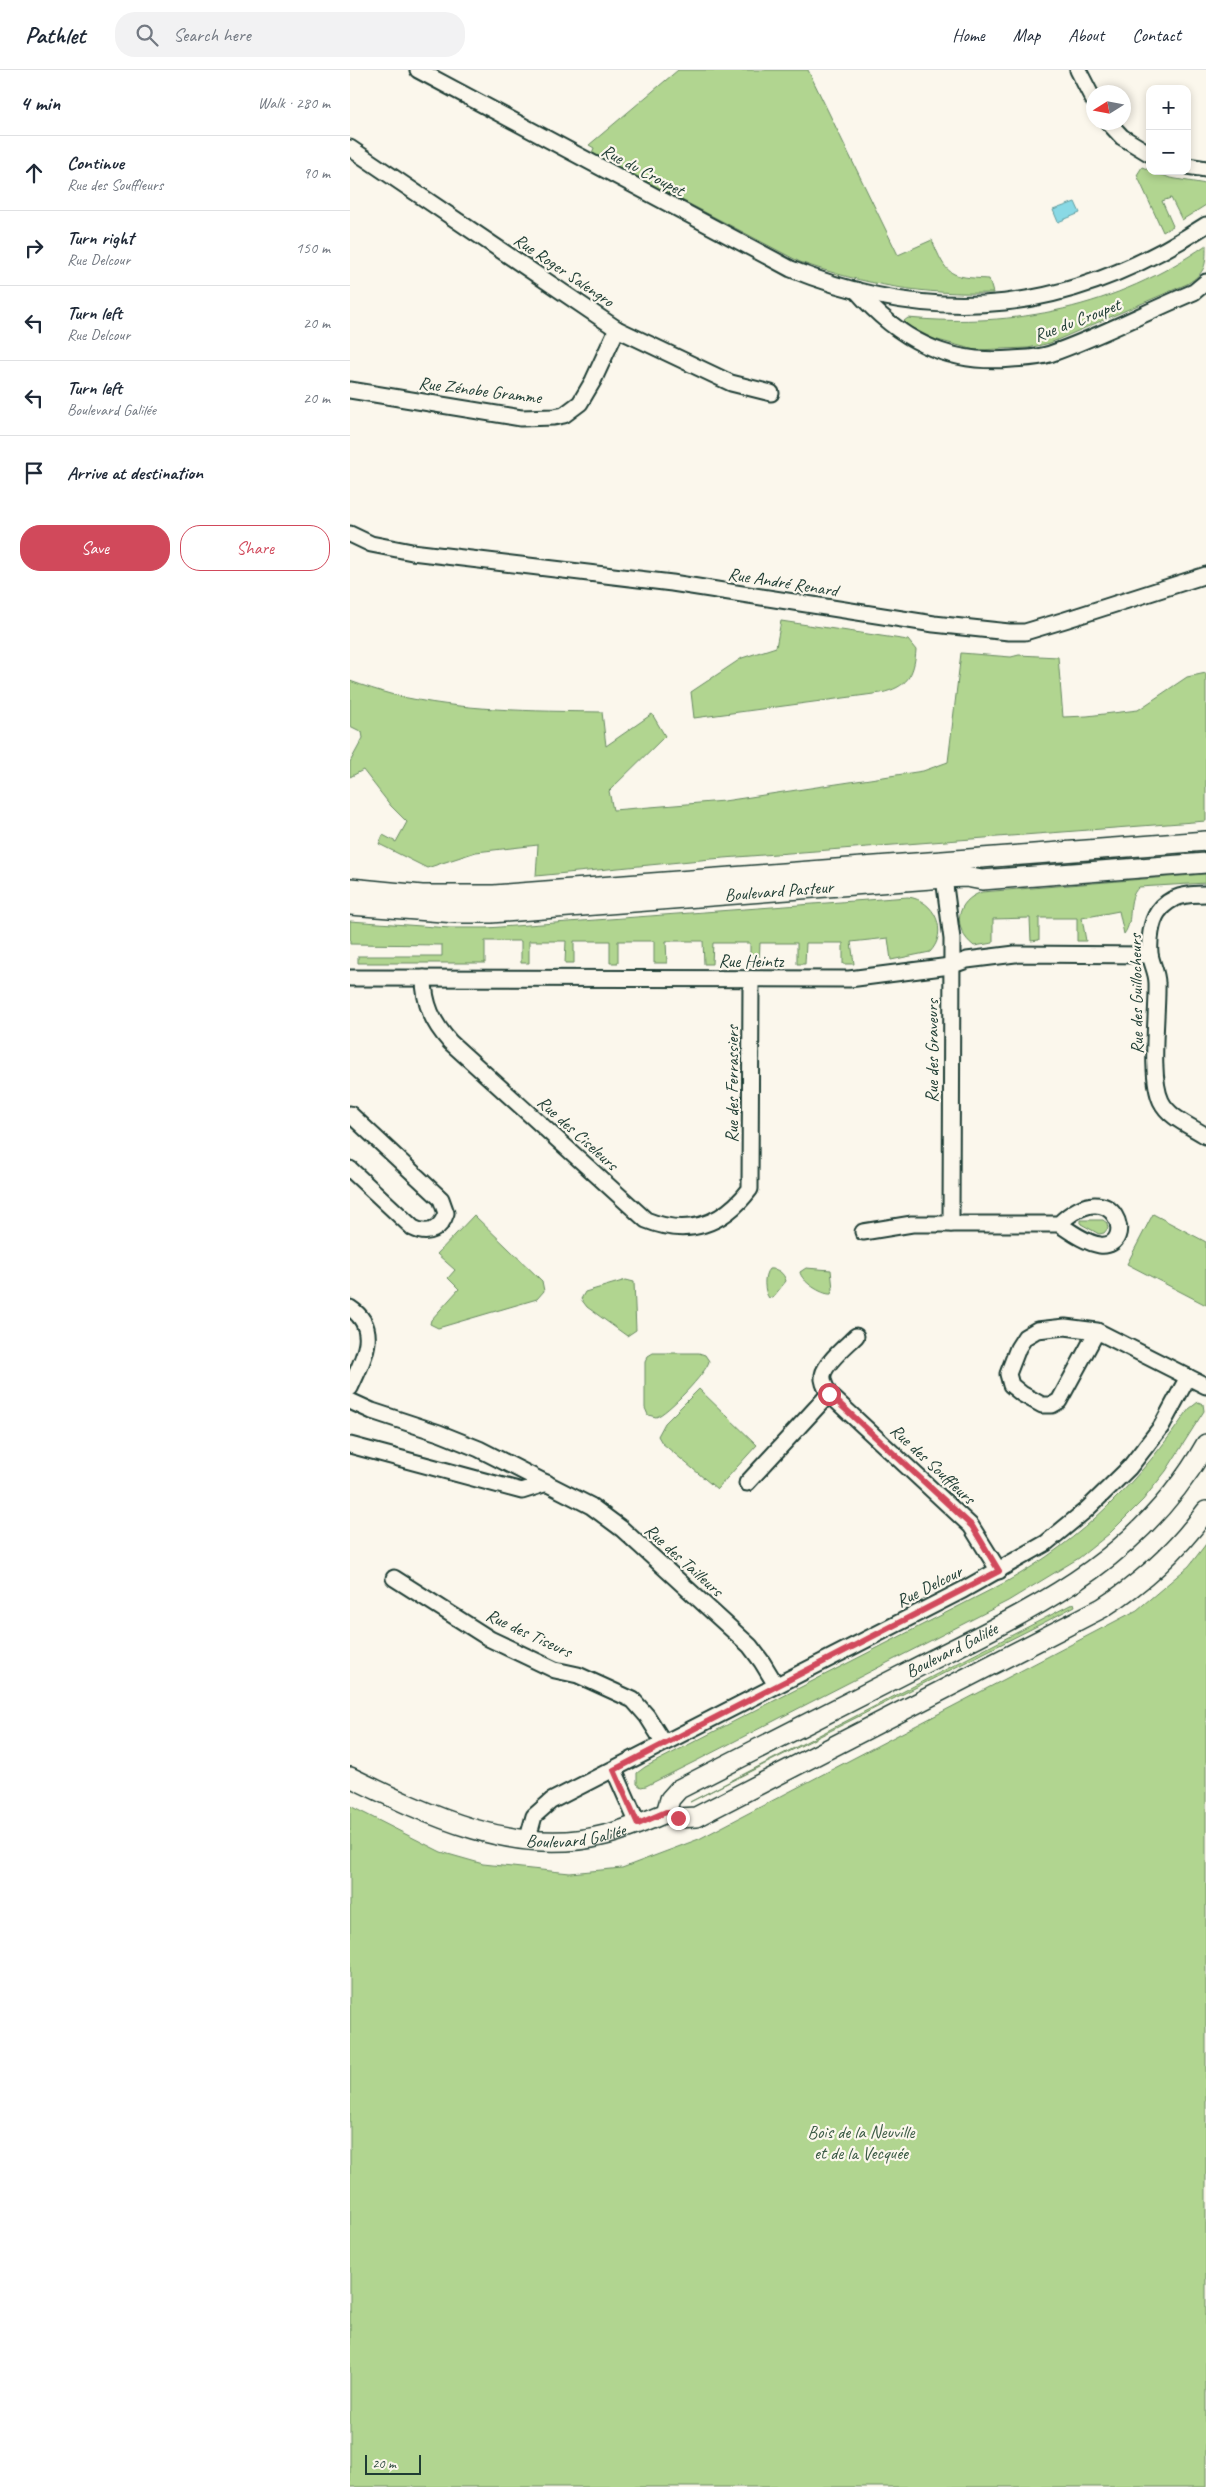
<!DOCTYPE html>
<html lang="en">
<head>
<meta charset="utf-8">
<style>
  :root { --surface:#fff; --page:#f2f2f3; --text:#1f2937; --muted:#747a83; --line:#e0e1e3; --accent:#d1495b }
  body { margin:0; font-family:Caveat,sans-serif; background:var(--page); color:var(--text) }
  .controls { position:absolute; right:15px; top:15px; display:grid; overflow:hidden; border-radius:10px; box-shadow:0 2px 8px #0003 }
  .controls button { width:45px; height:45px; display:grid; place-items:center; padding:0; border:0; border-bottom:1px solid var(--line); background:var(--surface); color:var(--text); font:25px sans-serif }
  .compass { position:absolute; left:736px; top:15px; width:45px; height:45px; border-radius:50%; background:var(--surface); box-shadow:0 2px 8px #0003; rotate:259deg }
  .scale { position:absolute; left:15px; bottom:12px; width:56px; box-sizing:border-box; padding-left:5px; border:2px solid #1f3d34; border-top:0; font-size:14px; line-height:18px; white-space:nowrap; color:#1f3d34; -webkit-text-stroke:4px #fbf7ec; paint-order:stroke }
  .stop { position:absolute; width:15px; height:15px; margin:-11px; border:4px solid #d1495b; border-radius:50%; background:#fff }
  .stop.end { background:#d1495b; border-color:#fff; box-shadow:0 1px 5px #0008 }
  .list { margin:0; padding:0; list-style:none }
  h2 { display:flex; justify-content:space-between; align-items:center; height:65px; margin:0; padding:0 20px; font-size:21px }
  h2 small { font-size:16px; font-weight:400; color:var(--muted) }
  .list li { display:grid; grid-template-columns:32px 1fr auto; gap:15px; align-items:center; box-sizing:border-box; height:75px; padding:0 20px; border-top:1px solid var(--line) }
  .list b { display:block; font-size:19px; white-space:nowrap }
  .list p { margin:0; font-size:16px; white-space:nowrap; color:var(--muted) }
  .list em { font-size:16px; font-style:normal; color:var(--muted) }
  .actions { display:flex; gap:10px; padding:15px 20px }
  .actions a { flex:1; padding:11px 0; border:1px solid var(--accent); border-radius:20px; text-align:center; font-size:18px; color:var(--accent) }
  .actions .main { background:var(--accent); color:#fff }
  .icon { flex:none; width:28px; height:28px; fill:none; stroke:currentColor; stroke-width:2; stroke-linecap:round; stroke-linejoin:round }
  .map { position:relative; flex:none; width:856px; height:2417px; overflow:hidden }
  header { display:flex; align-items:center; gap:30px; box-sizing:border-box; height:70px; padding:0 25px; background:var(--surface); border-bottom:1px solid var(--line) }
  header strong { font-size:24px }
  nav { display:flex; gap:28px; margin-inline-start:auto; font-size:18px }
  .search { width:350px; height:45px; background:var(--page); display:flex; align-items:center; gap:12px; box-sizing:border-box; padding:0 18px; border-radius:20px; color:var(--muted); font-size:19px }
  main { display:flex }
  aside { flex:1; background:var(--surface) }
  .map>svg:first-child { display:block }
  .green { fill:#b1d590; stroke:#688962 }
  .water { fill:#89d9e5; stroke:#5f9b9e }
  .lines { fill:none; stroke-linecap:round; stroke-linejoin:round }
  .minor-casing { stroke:#1f3d34; stroke-width:19 }
  .tertiary-casing { stroke:#1f3d34; stroke-width:22 }
  .minor { stroke:#fbf7ec; stroke-width:15 }
  .tertiary { stroke:#fbf7ec; stroke-width:19 }
  .route { stroke:#d1495b; stroke-width:6 }
  .labels { text-anchor:middle; stroke-width:4.5; stroke-linejoin:round; paint-order:stroke }
  .street-label { font-size:18px; fill:#1f3d34; stroke:#fbf7ec }
  .park-label { font-size:18px; fill:#3c5b46; stroke:#fbf7ec }
</style>
</head>
<body>
<header>
<strong>Pathlet</strong>
<div class="search"><svg class="icon" aria-label="search" viewBox="0 0 24 24"><circle cx="10" cy="10" r="6"/><path d="M15 15l6 6"/></svg>Search here</div>
<nav><a>Home</a><a>Map</a><a>About</a><a>Contact</a></nav>
</header>
<main>
<aside>
<h2>4 min<small>Walk · 280 m</small></h2>
<ul class="list">
<li><svg class="icon" aria-label="ahead" viewBox="0 0 24 24"><path d="M12 20V5M6 11l6-6 6 6"/></svg><div><b>Continue</b><p>Rue des Souffleurs</p></div><em>90 m</em></li>
<li><svg class="icon" aria-label="right" viewBox="0 0 24 24"><path d="M7 20v-9h11M14 6l5 5-5 5"/></svg><div><b>Turn right</b><p>Rue Delcour</p></div><em>150 m</em></li>
<li><svg class="icon" aria-label="left" viewBox="0 0 24 24"><path d="M17 20v-9H6M10 6l-5 5 5 5"/></svg><div><b>Turn left</b><p>Rue Delcour</p></div><em>20 m</em></li>
<li><svg class="icon" aria-label="left" viewBox="0 0 24 24"><path d="M17 20v-9H6M10 6l-5 5 5 5"/></svg><div><b>Turn left</b><p>Boulevard Galilée</p></div><em>20 m</em></li>
<li><svg class="icon" aria-label="arrive" viewBox="0 0 24 24"><path d="M6 21V4h12l-3 4 3 4H6"/></svg><div><b>Arrive at destination</b></div></li>
</ul>
<div class="actions"><a class="main">Save</a><a>Share</a></div>
</aside>
<div class="map">
<svg width="856" height="2417" viewBox="0 0 856 2417">
  <rect width="100%" height="100%" fill="#fbf7ec"/>
  <filter id="ink" filterUnits="userSpaceOnUse"><feTurbulence type="fractalNoise" baseFrequency=".02" numOctaves="2"/><feDisplacementMap in="SourceGraphic" scale="10" xChannelSelector="R" yChannelSelector="G"/><feConvolveMatrix kernelMatrix="1 2 1 2 8 2 1 2 1" color-interpolation-filters="sRGB"/></filter>
  <g filter="url(#ink)">
    <g class="green">
      <path d="M328,0H458L548,185L582,170C597,206 599,207 639,209L643,223C574,225 515,215 450,192L242,83L244,78L239,75Z"/>
      <polygon points="792,97 820,108 856,114 856,135 832,150 821,128 812,131 823,156 813,162 787,105"/>
      <path d="M856,175C856,196 856,202 837,214L700,273L678,278L625,280L584,269L560,257L554,251L558,248C665,258 766,238 856,175Z"/>
      <path d="M431,551L558,570L566,580C564,606 557,617 531,623L344,648L341,622L392,588L426,577Z"/>
      <path d="M611,583L661,587L669,585L708,587L713,647L737,646L788,640L837,607L856,603V751L361,789L186,806L188,775L126,782L77,798L29,774L33,765L46,772L57,752L41,736L13,700L0,707V692L13,668L12,662L0,656V611C14,616 29,621 44,625C111,641 183,641 252,642L256,676L302,644L315,666L259,721L263,740L374,731L573,701L598,692Z"/>
      <path d="M856,804V813L789,817C775,830 785,850 774,864L769,841L732,848L736,871H727V848H689V870L681,871L680,848L643,849V873L624,876C602,859 605,831 632,822Z"/>
      <path d="M558,827C585,830 599,862 580,882L541,890L538,868L501,872L504,894H493V873H456L455,894H447V873H410L409,894H400V873H363L362,894H354L353,871H316L317,893H304V871H268V893H260V871H224V893H215L216,871H179V893H171V871H135V893H8V886H92V875L0,874V851L100,858H137Z"/>
      <polygon points="803,1144 856,1172 856,1235 777,1194"/>
      <polygon points="124,1145 192,1211 194,1221 187,1229 88,1258 80,1254 81,1250 109,1219 98,1208 105,1200 87,1184"/>
      <polygon points="731,1150 753,1150 757,1153 758,1158 754,1163 749,1164 731,1154"/>
      <path d="M456,1198L481,1200L483,1219L481,1224C472,1225 451,1211 450,1202Z"/>
      <path d="M419,1199C427,1198 434,1203 436,1211L424,1226L419,1228C414,1222 413,1205 419,1199Z"/>
      <polygon points="276,1210 284,1212 286,1260 277,1266 237,1237 231,1229 235,1222"/>
      <path d="M303,1283H349L355,1285L359,1291C358,1301 317,1344 306,1347L298,1345L295,1338V1292L298,1286Z"/>
      <polygon points="349,1319 407,1375 367,1419 312,1373 308,1366 315,1353"/>
      <path d="M848,1332L853,1334L854,1341L816,1401L793,1430L759,1464L729,1488L658,1531L348,1690L296,1716L291,1717L287,1714V1703L295,1697L656,1512C732,1470 790,1410 839,1339Z"/>
      <polygon points="856,1474 856,2417 0,2417 0,1736 91,1782 133,1794 220,1803 272,1798 349,1769 787,1540 839,1496"/>
      <polygon points="724,1533 725,1536 697,1551 340,1732"/>
    </g>
    <polygon class="water" points="725,132 730,143 708,152 703,140"/>
    <g class="lines">
      <g class="minor-casing">
        <g id="minor">
          <path d="M68,0L441,199C590,259 723,242 856,155"/>
          <polyline points="728,0 744,31"/>
          <polyline points="758,52 772,67 800,84"/>
          <polyline points="0,78 267,259 381,313 421,323"/>
          <polyline points="837,96 856,99"/>
          <path d="M506,220C548,269 597,295 662,289C675,288 688,288 700,284C749,267 796,242 844,222L856,212"/>
          <polyline points="0,320 171,348 204,347 214,345 230,333 243,311 267,259"/>
          <polyline points="0,464 21,474 62,482 322,513 584,554 659,562 675,562 715,550 856,505"/>
          <polyline points="594,808 602,869 601,1154"/>
          <path d="M856,824C838,824 820,825 808,842C801,852 799,871 800,883C801,893 807,902 807,913C808,943 799,1005 811,1031C819,1048 841,1056 856,1066"/>
          <polyline points="0,908 499,909 600,896 617,890 665,884 800,885"/>
          <path d="M74,908C74,934 83,953 100,972L296,1150C338,1167 373,1155 400,1119L401,909"/>
          <path d="M0,1044L91,1129L96,1143C91,1159 79,1166 63,1158L0,1099"/>
          <path d="M513,1162L562,1154H709C765,1100 788,1179 750,1175C736,1173 721,1162 709,1154"/>
          <path d="M0,1238C32,1259 12,1291 0,1318"/>
          <polyline points="747,1261 709,1331 702,1335 692,1335 672,1324 661,1315 658,1304 668,1278 675,1267 687,1260 715,1257 747,1261 838,1307"/>
          <path d="M479,1324C476,1318 472,1312 473,1305C475,1293 498,1274 506,1266"/>
          <polyline points="0,1331 22,1341 89,1363 129,1379 241,1436 272,1459 400,1576 412,1592 426,1615"/>
          <polyline points="0,1375 172,1421 197,1413"/>
          <polyline points="397,1413 479,1324 621,1456 649,1501"/>
          <polyline points="44,1508 140,1569 205,1600 228,1605 283,1630 297,1646 314,1673"/>
          <polyline points="264,1700 288,1754"/>
          <polyline points="178,1768 184,1746 201,1731 613,1520 696,1473 736,1440 779,1398 811,1357 838,1307 856,1316"/>
        </g>
      </g>
      <g class="tertiary-casing">
        <g id="tertiary">
          <polyline points="0,818 72,825 144,825 856,771"/>
          <path id="s1" d="M0,835L106,843H141L594,808L616,807L632,810L856,793"/>
          <path id="s2" d="M0,1707C78,1745 166,1788 255,1765C276,1760 296,1751 316,1743L328,1748L346,1747L752,1538C793,1512 827,1481 856,1441"/>
          <path id="s3" d="M316,1743L320,1729L329,1719C405,1680 481,1641 558,1602C677,1541 787,1496 856,1374"/>
        </g>
      </g>
      <use href="#minor" class="minor"/>
      <use href="#tertiary" class="tertiary"/>
    </g>
  </g>
  <g class="lines" filter="url(#ink)">
    <polyline class="route" points="328,1748 316,1742 288,1754 264,1700 649,1501 622,1456 479,1324"/>
  </g>
  <g class="labels">
    <g class="street-label">
      <text transform="translate(293 100) rotate(28)" y="6">Rue du Croupet</text>
      <text transform="translate(214 200) rotate(34)" y="6">Rue Roger Salengro</text>
      <text transform="translate(727 250) rotate(-21)" y="6">Rue du Croupet</text>
      <text transform="translate(130 320) rotate(7)" y="6">Rue Zénobe Gramme</text>
      <text transform="translate(433 512) rotate(9)" y="6">Rue André Renard</text>
      <text dy="6" stroke="none"><textPath href="#s1" startOffset="430">Boulevard Pasteur</textPath></text>
      <text x="401" y="897">Rue Heintz</text>
      <text transform="translate(786 924) rotate(-91)" y="6">Rue des Guillocheurs</text>
      <text transform="translate(582 981) rotate(-90)" y="6">Rue des Graveurs</text>
      <text transform="translate(382 1014) rotate(-90)" y="6">Rue des Ferrassiers</text>
      <text transform="translate(228 1063) rotate(42)" y="6">Rue des Ciseleurs</text>
      <text transform="translate(583 1394) rotate(43)" y="6">Rue des Souffleurs</text>
      <text transform="translate(334 1490) rotate(42)" y="6">Rue des Tailleurs</text>
      <text transform="translate(579 1516) rotate(-27)" y="6">Rue Delcour</text>
      <text transform="translate(179 1563) rotate(25)" y="6">Rue des Tiseurs</text>
      <text dy="6" stroke="none"><textPath href="#s3" startOffset="334">Boulevard Galilée</textPath></text>
      <text dy="6" stroke="none"><textPath href="#s2" startOffset="238">Boulevard Galilée</textPath></text>
    </g>
    <g class="park-label">
      <text x="511" y="2068">Bois de la Neuville<tspan x="511" dy="21">et de la Vecquée</tspan></text>
    </g>
  </g>
</svg>
<div class="controls">
<button>+</button>
<button>−</button>
</div>
<svg class="compass" viewBox="-18 -18 36 36"><path d="M0-13l5 13h-10z" fill="#e53935"/><path d="M0 13l5-13h-10z" fill="#747a83"/></svg>
<div class="scale">20 m</div>
<div class="stop" style="left:479px;top:1324px"></div>
<div class="stop end" style="left:328px;top:1748px"></div>
</div>
</main>
</body>
</html>
